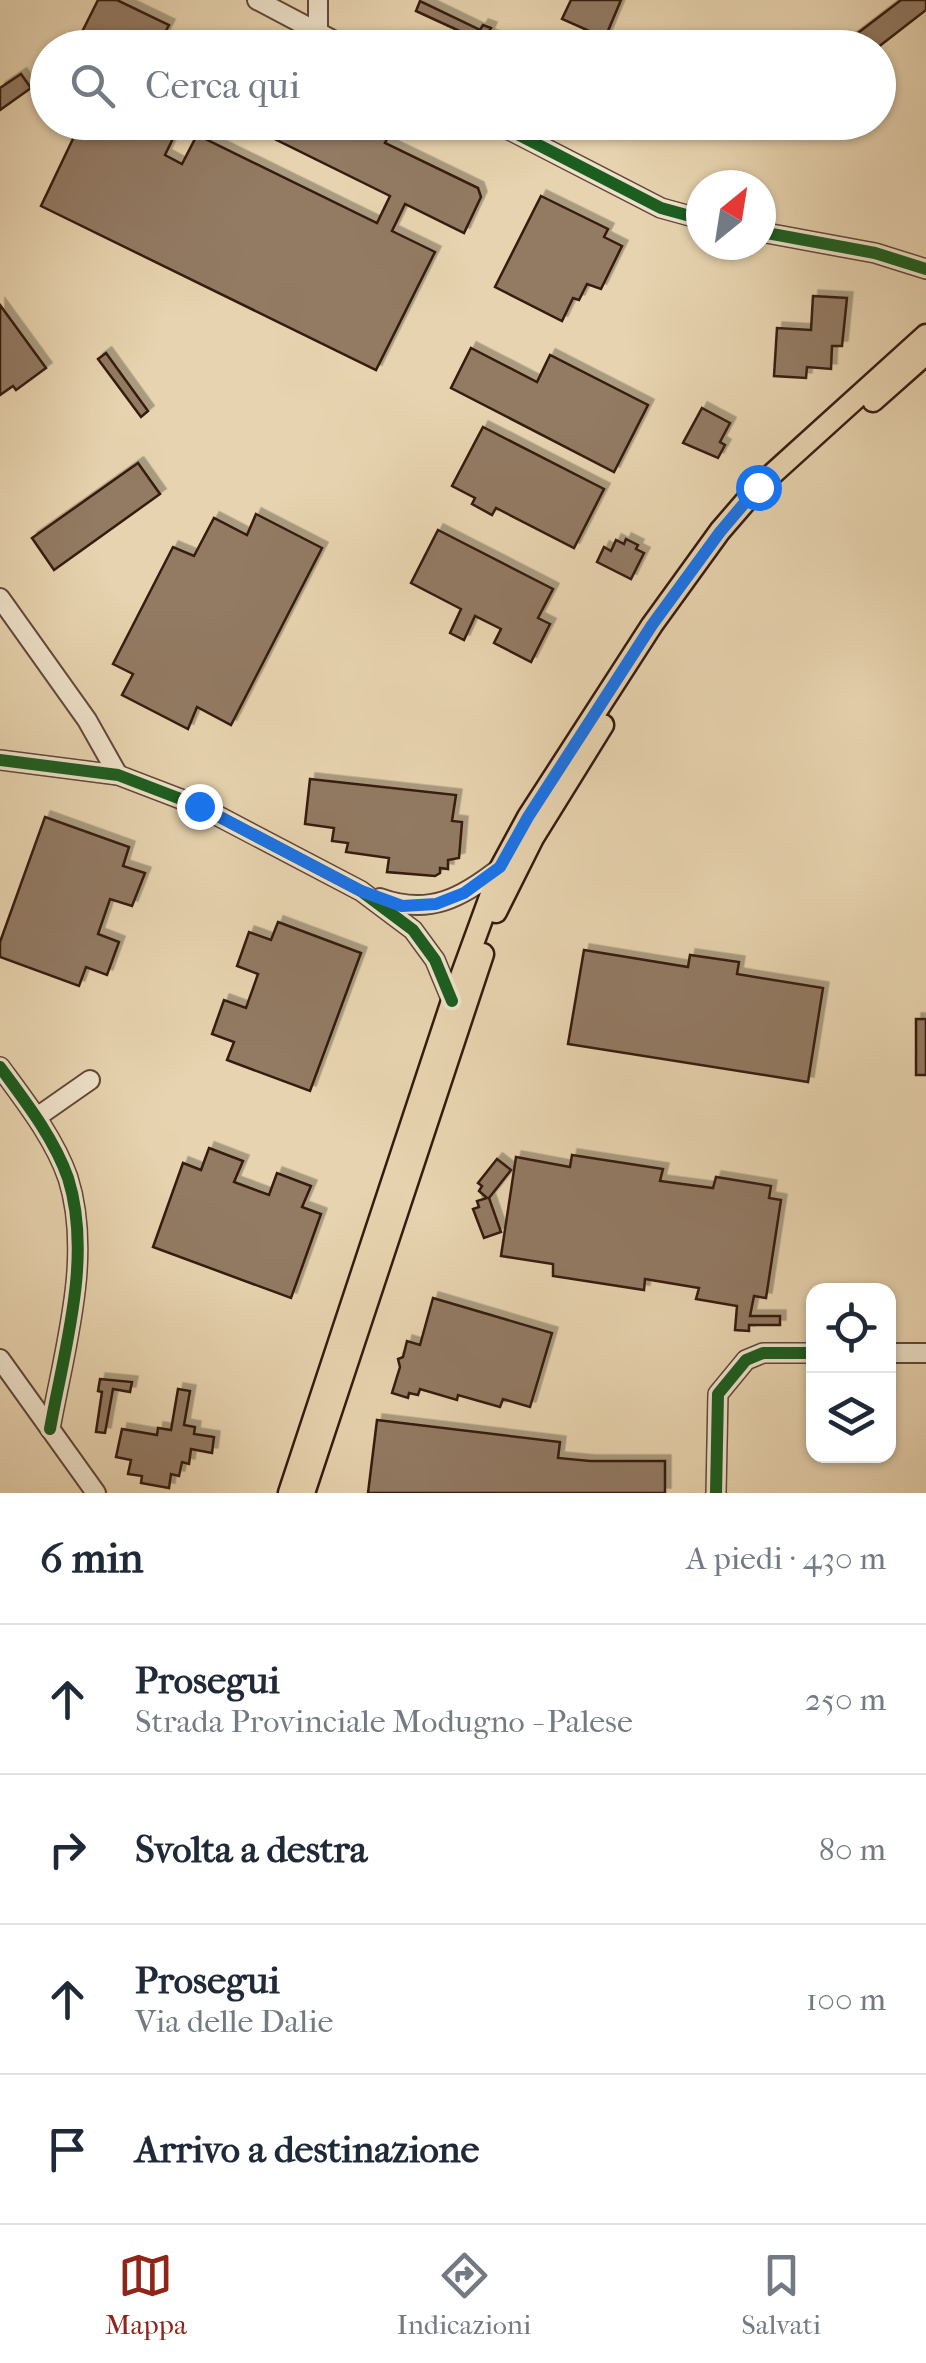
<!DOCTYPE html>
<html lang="it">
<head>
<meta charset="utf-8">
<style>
  :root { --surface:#fff; --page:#f6f6f7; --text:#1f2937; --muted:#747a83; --line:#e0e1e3; --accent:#8f2418 }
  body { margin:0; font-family:"IM FELL French Canon",serif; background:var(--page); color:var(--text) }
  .controls { position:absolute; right:30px; bottom:30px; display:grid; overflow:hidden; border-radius:20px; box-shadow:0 2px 8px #0004 }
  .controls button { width:90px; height:90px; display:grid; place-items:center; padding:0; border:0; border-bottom:2px solid var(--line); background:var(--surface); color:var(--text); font:50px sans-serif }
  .compass { position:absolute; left:686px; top:170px; width:90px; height:90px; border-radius:50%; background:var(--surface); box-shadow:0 2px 8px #0004; rotate:30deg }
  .stop { position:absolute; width:30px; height:30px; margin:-22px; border:8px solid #1a73e8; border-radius:50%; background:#fff }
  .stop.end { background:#1a73e8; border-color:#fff; box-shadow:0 2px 10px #0008 }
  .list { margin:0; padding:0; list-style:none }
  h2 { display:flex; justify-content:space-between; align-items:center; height:130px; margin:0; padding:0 40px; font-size:42px }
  h2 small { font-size:32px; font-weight:400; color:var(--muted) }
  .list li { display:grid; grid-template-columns:65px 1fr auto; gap:30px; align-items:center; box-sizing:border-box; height:150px; padding:0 40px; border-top:2px solid var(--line) }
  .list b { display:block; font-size:38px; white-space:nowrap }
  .list p { margin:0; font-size:32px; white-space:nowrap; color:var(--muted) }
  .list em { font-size:32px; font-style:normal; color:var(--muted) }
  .icon { flex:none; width:55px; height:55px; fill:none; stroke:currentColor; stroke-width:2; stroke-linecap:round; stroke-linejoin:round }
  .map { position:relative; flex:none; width:926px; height:1493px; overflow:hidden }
  .search { position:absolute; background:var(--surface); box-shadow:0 2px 8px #0004; left:30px; right:30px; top:30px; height:110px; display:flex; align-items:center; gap:25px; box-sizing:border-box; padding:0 35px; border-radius:55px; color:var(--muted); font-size:38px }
  .sheet { height:730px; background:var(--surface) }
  nav { display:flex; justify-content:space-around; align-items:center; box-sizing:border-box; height:140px; border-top:2px solid var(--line); background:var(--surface); font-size:28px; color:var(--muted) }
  nav a { display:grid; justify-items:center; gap:5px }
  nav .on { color:var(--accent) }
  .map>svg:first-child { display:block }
  .building { fill:#927a63; stroke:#361a10; stroke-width:2.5; filter:url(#shadow) }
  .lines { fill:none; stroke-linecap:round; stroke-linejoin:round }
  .minor-casing { stroke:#624838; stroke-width:22 }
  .major-casing { stroke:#361a10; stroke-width:25 }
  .minor { stroke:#efe2cb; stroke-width:18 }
  .major { stroke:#e7d3af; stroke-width:20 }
  .cycleway-casing { stroke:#efe2cb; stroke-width:19 }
  .cycleway { stroke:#1b5e20; stroke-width:12 }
  .route { stroke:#1a73e8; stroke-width:12 }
</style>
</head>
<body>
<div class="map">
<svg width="926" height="1493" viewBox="0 0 926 1493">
  <defs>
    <filter id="shadow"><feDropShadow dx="5.5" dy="-5.5" stdDeviation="0" flood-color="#0004"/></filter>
  </defs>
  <rect width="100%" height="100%" fill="#e7d3af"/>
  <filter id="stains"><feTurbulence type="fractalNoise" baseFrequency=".002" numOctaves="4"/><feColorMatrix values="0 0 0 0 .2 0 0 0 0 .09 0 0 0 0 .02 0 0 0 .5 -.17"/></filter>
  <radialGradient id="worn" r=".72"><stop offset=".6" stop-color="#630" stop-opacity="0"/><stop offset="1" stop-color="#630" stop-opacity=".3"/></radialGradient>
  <g class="building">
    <polygon points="98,0 117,0 169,25 157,48 99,48 79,38"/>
    <polygon points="571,0 621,0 605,38 562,19"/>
    <polygon points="901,0 926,0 926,10 877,48 857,48 850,39"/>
    <polygon points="420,1 480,30 483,25 491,28 488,34 494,37 490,45 416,11"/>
    <polygon points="21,74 31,88 0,110 0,88"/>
    <polygon points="81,122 172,122 179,126 165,155 182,164 197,135 377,223 390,196 240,122 343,122 362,132 380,132 387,139 385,143 478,188 481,197 464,233 405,204 392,231 435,252 376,370 41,206"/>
    <polygon points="541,196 608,229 604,237 622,246 601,289 587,284 579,300 573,298 562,321 495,287"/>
    <polygon points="813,296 847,298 842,346 832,346 831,369 807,367 806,378 774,376 777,328 811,330"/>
    <polygon points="0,305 46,368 16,390 13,386 0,395"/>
    <polygon points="471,348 537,382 550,355 648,405 614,472 451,388"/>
    <polygon points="106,353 148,411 141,417 98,359"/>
    <polygon points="702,408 730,423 720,442 725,445 718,458 683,443"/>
    <polygon points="483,427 604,489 574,548 496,508 492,515 472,504 475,498 452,486"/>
    <polygon points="138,463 160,494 54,570 32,538"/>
    <polygon points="256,514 322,548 231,725 197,707 188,729 122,695 133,674 113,664 173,547 194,556 214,518 247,535"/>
    <polygon points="438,530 553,589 538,618 550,624 531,662 494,643 501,629 475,616 464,640 450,633 461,609 411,583"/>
    <polygon points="626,539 638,545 636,549 644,553 631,579 597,562 604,547 611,551 616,540 624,544"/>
    <polygon points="310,779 456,795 452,821 462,822 459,858 448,860 448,869 440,868 440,873 435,876 387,872 389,858 346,852 348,843 332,841 334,828 305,824"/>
    <polygon points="45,817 129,847 123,866 145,873 132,906 110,899 98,934 119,942 107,975 86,967 79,986 0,957 0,942"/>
    <polygon points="278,922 361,953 310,1091 227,1060 234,1042 212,1034 224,1000 246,1008 258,974 237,966 249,932 271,940"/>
    <polygon points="584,950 688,967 690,955 739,962 737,974 823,988 808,1082 568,1044"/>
    <rect x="916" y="1019" width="10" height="56"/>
    <polygon points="209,1148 243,1161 234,1182 269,1195 277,1173 311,1186 302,1207 321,1214 291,1298 153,1247 183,1163 201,1170"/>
    <polygon points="572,1155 663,1169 660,1181 713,1188 716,1177 771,1186 769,1198 781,1200 766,1298 754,1296 750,1316 780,1316 780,1325 749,1325 749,1331 735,1330 737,1306 696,1299 699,1288 645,1279 644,1290 553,1276 553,1264 501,1256 516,1157 570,1167"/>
    <polygon points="497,1159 511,1170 489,1198 501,1232 484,1238 473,1209 479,1207 477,1201 487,1198 479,1191 482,1186 478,1183"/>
    <polygon points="433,1298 552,1333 530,1407 503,1399 500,1407 458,1395 457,1400 420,1389 418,1395 409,1393 408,1398 392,1393 400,1367 398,1359 403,1357 407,1341 420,1345"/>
    <polygon points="100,1379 132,1382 130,1392 113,1389 105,1433 96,1432 102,1392 98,1391"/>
    <polygon points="178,1389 190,1391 184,1425 195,1427 194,1434 214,1437 212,1453 191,1449 189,1464 182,1462 179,1476 171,1474 169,1488 141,1483 142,1476 128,1474 131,1460 116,1457 122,1429 157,1435 158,1428 171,1430"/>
    <polygon points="377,1420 560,1442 558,1458 590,1461 665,1461 665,1493 368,1493"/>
  </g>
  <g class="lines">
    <g class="minor-casing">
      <g id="minor">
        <polyline points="257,0 348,48"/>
        <polyline points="318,0 318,32"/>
        <polyline points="494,122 661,208 701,219"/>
        <polyline points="761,232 875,253 926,269"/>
        <polyline points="0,598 87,720 118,775"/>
        <polyline points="0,760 118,775 199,806 361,891 413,930 435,960 452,1001"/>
        <path d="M380,898C429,916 462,898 501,867"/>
        <path d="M0,1067C25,1101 54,1138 68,1178C93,1257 64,1350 50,1429"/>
        <polyline points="37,1117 90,1080"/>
        <polyline points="888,1353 926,1353"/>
        <polyline points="0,1359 96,1493"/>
        <polyline points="716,1493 718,1394 746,1360 763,1353 814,1353"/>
      </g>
    </g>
    <g class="major-casing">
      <g id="major">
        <polyline points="873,401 926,354"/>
        <polyline points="496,912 533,838 603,725"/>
        <polyline points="289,1493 452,1001 501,867 528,817 652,625 720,531 758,487 926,335"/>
        <polyline points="304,1493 483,954"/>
      </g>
    </g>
    <use href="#minor" class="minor"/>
    <use href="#major" class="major"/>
    <g class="cycleway-casing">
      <g id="cycleway">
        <polyline points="494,122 661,208 701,219"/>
        <polyline points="761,232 875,253 926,269"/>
        <polyline points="0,760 118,775 199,806 361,891 413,930 435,960 452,1001"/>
        <path d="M0,1067C25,1101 54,1138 68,1178C93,1257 64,1350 50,1429"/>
        <polyline points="716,1493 718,1394 746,1360 763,1353 814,1353"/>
      </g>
    </g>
    <use href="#cycleway" class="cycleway"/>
  </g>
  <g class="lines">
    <polyline class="route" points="199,806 361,891 402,906 436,904 464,893 500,867 528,817 652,625 720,532 758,487"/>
  </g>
  <rect width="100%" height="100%" filter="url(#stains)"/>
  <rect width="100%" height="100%" fill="url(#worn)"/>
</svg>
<div class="controls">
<button><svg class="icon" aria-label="locate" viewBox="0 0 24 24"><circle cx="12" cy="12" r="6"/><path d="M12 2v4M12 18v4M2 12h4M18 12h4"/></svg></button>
<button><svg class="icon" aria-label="layers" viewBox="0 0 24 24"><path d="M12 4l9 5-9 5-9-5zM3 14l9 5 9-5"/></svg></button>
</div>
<svg class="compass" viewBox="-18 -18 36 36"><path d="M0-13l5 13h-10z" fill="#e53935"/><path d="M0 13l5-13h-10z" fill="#747a83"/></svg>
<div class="stop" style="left:758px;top:487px"></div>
<div class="stop end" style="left:199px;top:806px"></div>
<div class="search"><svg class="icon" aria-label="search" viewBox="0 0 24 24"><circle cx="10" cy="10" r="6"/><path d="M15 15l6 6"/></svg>Cerca qui</div>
</div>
<section class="sheet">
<h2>6 min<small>A piedi · 430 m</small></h2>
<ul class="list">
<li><svg class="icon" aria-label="ahead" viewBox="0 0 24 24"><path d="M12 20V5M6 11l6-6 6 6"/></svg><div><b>Prosegui</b><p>Strada Provinciale Modugno - Palese</p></div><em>250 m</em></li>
<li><svg class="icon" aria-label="right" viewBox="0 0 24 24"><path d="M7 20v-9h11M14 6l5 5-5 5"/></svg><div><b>Svolta a destra</b></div><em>80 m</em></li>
<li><svg class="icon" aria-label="ahead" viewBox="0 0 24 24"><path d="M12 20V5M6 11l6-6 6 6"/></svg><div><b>Prosegui</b><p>Via delle Dalie</p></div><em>100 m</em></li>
<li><svg class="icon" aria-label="arrive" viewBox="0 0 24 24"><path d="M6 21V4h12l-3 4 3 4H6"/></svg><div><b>Arrivo a destinazione</b></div></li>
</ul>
</section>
<nav>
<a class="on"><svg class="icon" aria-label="map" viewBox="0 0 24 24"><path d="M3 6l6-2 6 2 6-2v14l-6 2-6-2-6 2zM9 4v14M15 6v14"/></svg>Mappa</a>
<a><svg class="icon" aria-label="directions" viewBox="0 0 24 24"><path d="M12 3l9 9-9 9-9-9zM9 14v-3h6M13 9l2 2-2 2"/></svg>Indicazioni</a>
<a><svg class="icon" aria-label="saved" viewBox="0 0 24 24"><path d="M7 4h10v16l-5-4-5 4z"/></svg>Salvati</a>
</nav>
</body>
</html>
